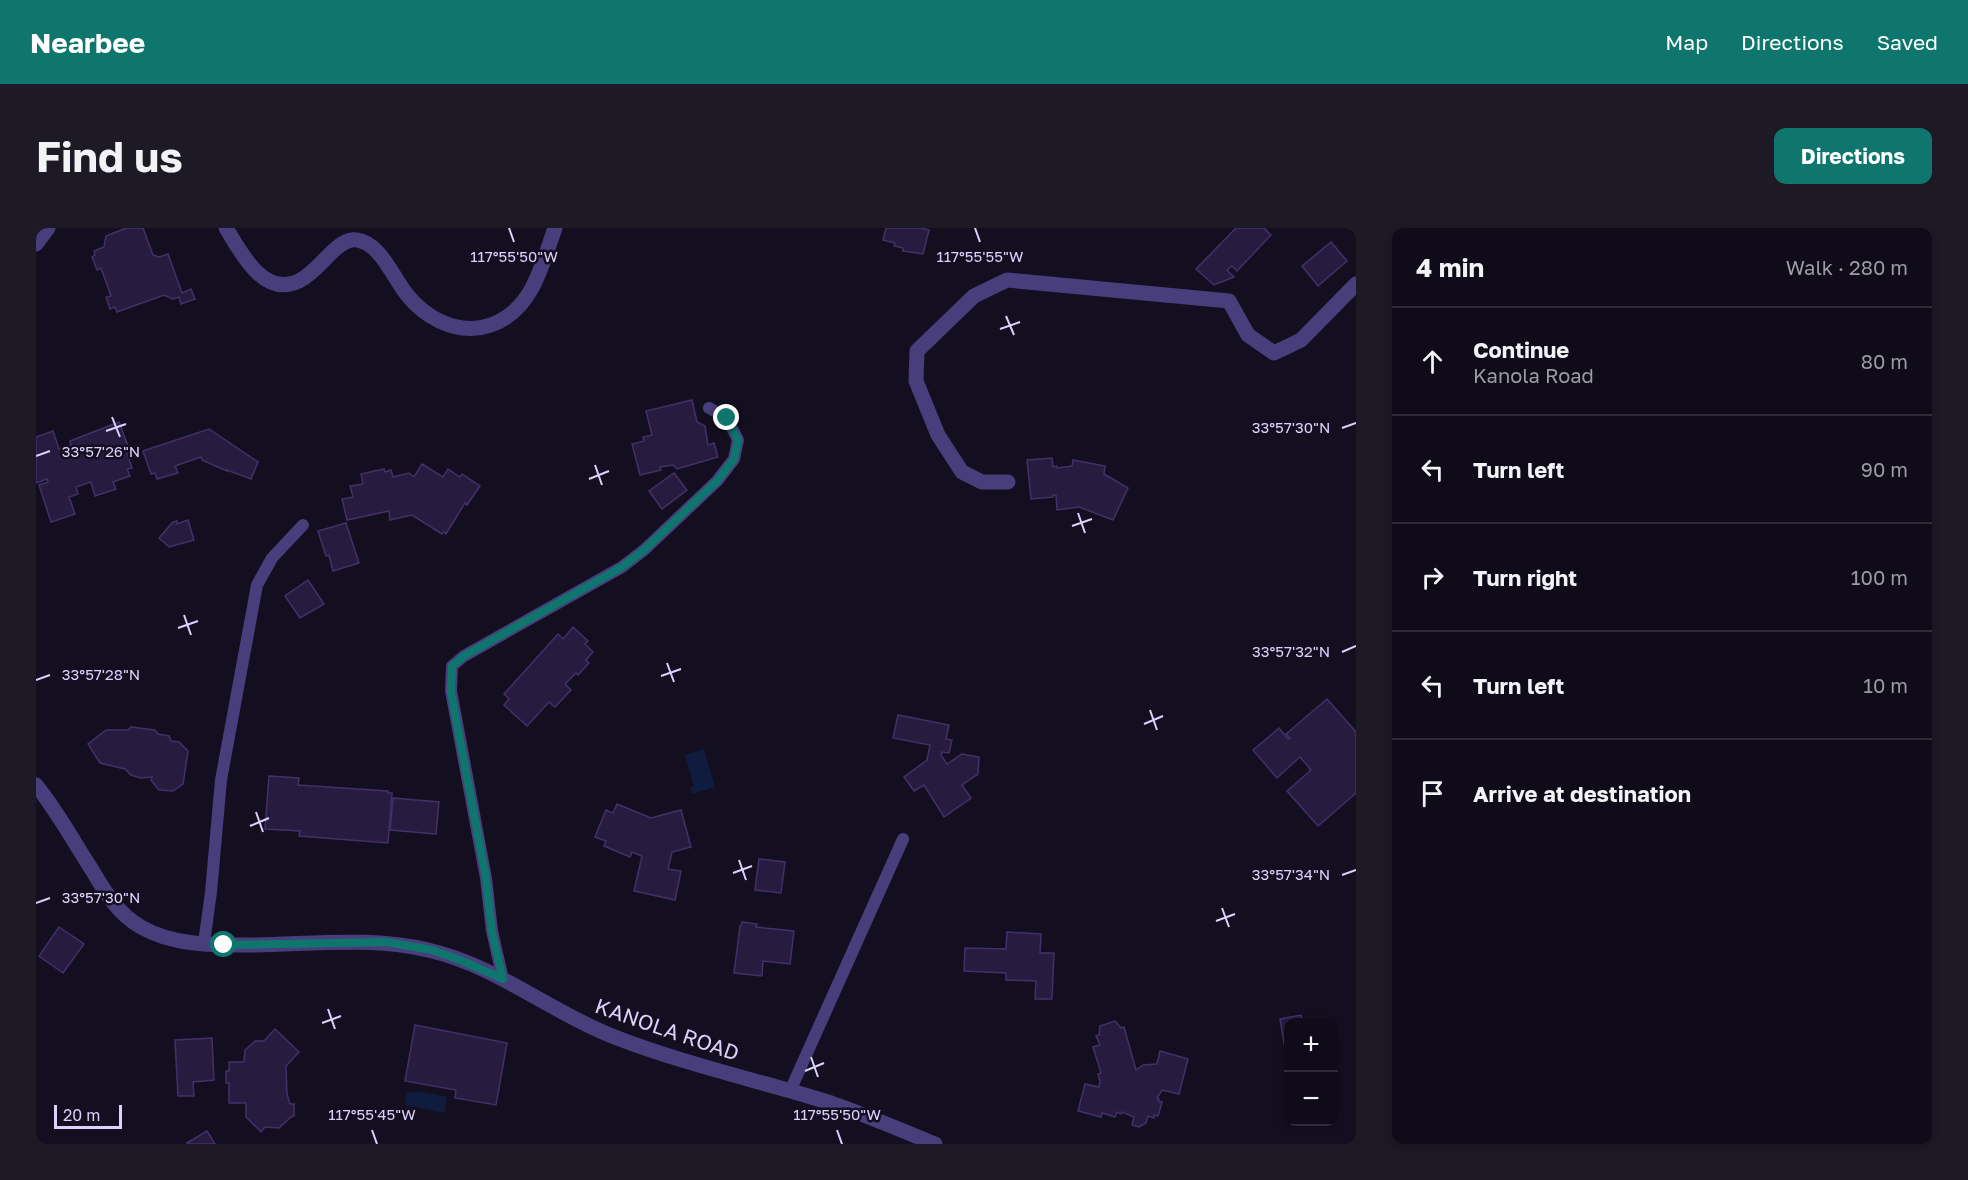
<!DOCTYPE html>
<html lang="en">
<head>
<meta charset="utf-8">
<style>
  :root { --surface:#0f0b18; --page:#1d1925; --text:#f1f3f6; --muted:#9b9ba2; --line:#2f2b37; --accent:#0f766e }
  body { margin:0; font-family:"Golos Text",sans-serif; background:var(--page); color:var(--text) }
  .controls { position:absolute; right:18px; bottom:18px; display:grid; overflow:hidden; border-radius:12px; box-shadow:0 3px 9px #0003 }
  .controls button { width:54px; height:54px; display:grid; place-items:center; padding:0; border:0; border-bottom:2px solid var(--line); background:var(--surface); color:var(--text); font:30px sans-serif }
  .scale { position:absolute; left:18px; bottom:15px; width:68px; box-sizing:border-box; padding-left:6px; border:3px solid #dbd1fb; border-top:0; font-size:16px; line-height:21px; white-space:nowrap; color:#dbd1fb; -webkit-text-stroke:4px #140f20; paint-order:stroke }
  .stop { position:absolute; width:18px; height:18px; margin:-14px; border:4px solid #0f766e; border-radius:50%; background:#fff }
  .stop.end { background:#0f766e; border-color:#fff; box-shadow:0 2px 6px #0008 }
  .list { margin:0; padding:0; list-style:none }
  h2 { display:flex; justify-content:space-between; align-items:center; height:78px; margin:0; padding:0 24px; font-size:26px }
  h2 small { font-size:20px; font-weight:400; color:var(--muted) }
  .list li { display:grid; grid-template-columns:39px 1fr auto; gap:18px; align-items:center; box-sizing:border-box; height:108px; padding:0 24px; border-top:2px solid var(--line) }
  .list b { display:block; font-size:22px; white-space:nowrap }
  .list p { margin:0; font-size:20px; white-space:nowrap; color:var(--muted) }
  .list em { font-size:20px; font-style:normal; color:var(--muted) }
  .icon { flex:none; width:33px; height:33px; fill:none; stroke:currentColor; stroke-width:2; stroke-linecap:round; stroke-linejoin:round }
  .map { position:relative; flex:none; width:1320px; height:916px; overflow:hidden; border-radius:12px }
  header { display:flex; align-items:center; gap:36px; box-sizing:border-box; height:84px; padding:0 30px; background:var(--accent); color:#fff }
  header strong { font-size:28px }
  nav { display:flex; gap:33px; margin-inline-start:auto; font-size:21px }
  .intro { display:flex; align-items:center; justify-content:space-between; box-sizing:border-box; height:144px; padding:0 36px }
  h1 { margin:0; font-size:42px }
  .button { padding:15px 27px; border-radius:12px; background:var(--accent); color:#fff; font-size:21px; font-weight:700 }
  main { display:flex; gap:36px; padding:0 36px }
  aside { flex:1; background:var(--surface); border-radius:12px; box-shadow:0 3px 9px #0003 }
  .map>svg:first-child { display:block }
  .water { fill:#0f1c3e }
  .building { fill:#271c3f; stroke:#423069; stroke-width:1.5 }
  .lines { fill:none; stroke-linecap:round; stroke-linejoin:round }
  .lane { stroke:#473e7b; stroke-width:12 }
  .street { stroke:#473e7b; stroke-width:15 }
  .route { stroke:#0f766e; stroke-width:8 }
  .ticks { fill:none; stroke:#dbd1fb; stroke-width:2 }
  .labels { text-anchor:middle; stroke-width:5; stroke-linejoin:round; paint-order:stroke }
  .street-label { font-size:21px; fill:#dbd1fb; stroke:#140f20 }
  .ticks-label { font-size:15px; text-anchor:middle; fill:#dbd1fb; stroke:#140f20; stroke-width:5; stroke-linejoin:round; paint-order:stroke }
</style>
</head>
<body>
<header>
<strong>Nearbee</strong>
<nav><a>Map</a><a>Directions</a><a>Saved</a></nav>
</header>
<div class="intro"><h1>Find us</h1><a class="button">Directions</a></div>
<main>
<div class="map">
<svg width="1320" height="916" viewBox="0 0 1320 916">
  <rect width="100%" height="100%" fill="#140f20"/>
  <g class="water">
    <polygon points="668,521 679,559 656,566 654,560 658,558 649,527"/>
    <polygon points="381,863 411,869 409,885 369,877 371,864 380,865"/>
  </g>
  <g class="building">
    <polygon points="90,0 107,0 117,27 123,29 132,26 146,65 155,61 159,71 145,76 143,69 137,71 128,67 81,84 79,79 74,81 70,69 75,68 65,40 61,42 56,29 59,27 58,23 68,19 70,8"/>
    <polygon points="850,0 885,0 893,2 887,26 867,23 867,20 858,18 859,15 847,12"/>
    <polygon points="1200,0 1228,0 1235,7 1201,43 1196,38 1191,42 1198,49 1178,57 1160,41"/>
    <polygon points="1295,14 1311,33 1282,58 1266,38"/>
    <polygon points="656,172 661,194 669,198 672,217 678,215 682,229 641,241 637,237 624,239 625,242 604,247 596,216 608,213 607,209 616,207 610,183"/>
    <polygon points="83,194 92,218 89,219 96,240 91,241 94,248 77,254 80,261 59,268 55,254 40,259 42,266 33,269 39,286 15,294 3,257 12,254 11,251 0,255 0,209 17,203 23,221 35,217 34,213"/>
    <polygon points="173,201 222,234 215,251 191,242 191,243 166,232 165,229 139,238 142,245 121,251 119,245 115,246 107,223"/>
    <polygon points="1016,230 1017,239 1021,238 1021,240 1036,238 1037,232 1069,238 1068,246 1092,260 1077,292 1043,279 1021,282 1020,267 1017,267 1017,269 995,271 991,232"/>
    <polygon points="386,236 407,249 412,241 424,249 426,246 444,258 431,277 429,275 410,306 408,304 406,306 376,287 354,292 353,283 311,292 306,271 317,269 314,258 327,256 325,246 348,241 349,244 355,242 357,249 373,245 378,249"/>
    <polygon points="638,245 651,262 626,281 613,263"/>
    <polygon points="152,292 158,312 133,319 123,310 137,294 141,293 141,296"/>
    <polygon points="310,295 323,335 297,343 293,327 290,328 282,303"/>
    <polygon points="272,352 288,376 264,390 249,368"/>
    <polygon points="537,399 552,413 549,416 557,424 550,432 553,435 542,447 540,445 529,456 535,462 519,479 513,474 491,498 468,477 473,471 468,466 522,406 527,411"/>
    <polygon points="1291,471 1320,504 1320,565 1282,598 1251,563 1275,542 1264,529 1241,550 1217,522 1243,500 1252,511 1254,510 1250,506"/>
    <polygon points="862,487 913,497 910,511 916,512 913,525 906,524 905,527 911,536 926,526 943,529 942,546 926,557 935,570 908,589 888,557 878,563 868,549 891,532 894,517 857,510"/>
    <polygon points="95,499 119,502 122,506 133,508 135,513 143,514 152,523 147,556 137,563 123,562 115,552 116,549 105,550 95,547 89,541 64,535 52,516 70,502 92,502"/>
    <polygon points="233,548 263,550 262,557 352,563 352,565 356,565 352,615 263,608 264,603 229,601"/>
    <polygon points="357,570 403,574 400,606 354,602"/>
    <polygon points="581,576 615,590 645,582 655,619 636,624 632,641 645,643 639,672 598,663 606,628 596,624 594,629 568,618 570,613 559,609 570,582 577,585"/>
    <polygon points="723,631 749,634 745,665 719,662"/>
    <polygon points="706,694 721,696 720,699 758,703 754,736 727,733 726,748 698,745 704,698 705,698"/>
    <polygon points="23,699 48,716 27,745 3,728"/>
    <polygon points="971,704 1005,706 1004,725 1018,725 1016,771 999,771 1000,753 970,752 970,745 928,743 929,720 970,721"/>
    <polygon points="1265,787 1267,794 1252,794 1251,832 1244,791"/>
    <polygon points="1079,793 1085,800 1088,799 1100,842 1107,837 1121,836 1124,823 1152,831 1143,866 1126,862 1121,870 1123,871 1122,873 1126,874 1122,888 1118,887 1118,890 1112,888 1110,895 1103,899 1096,897 1098,889 1086,884 1085,886 1081,884 1079,889 1066,885 1065,889 1042,883 1049,856 1063,859 1064,854 1062,846 1065,845 1057,819 1064,817 1060,808 1063,807 1064,798"/>
    <polygon points="379,797 471,815 460,877 419,870 420,862 369,853"/>
    <polygon points="239,801 263,824 250,838 251,866 254,876 258,876 258,888 255,889 243,900 229,899 225,904 210,889 210,875 193,875 193,855 190,855 190,843 193,843 193,834 208,834 209,822 219,813 228,813"/>
    <polygon points="176,810 178,852 157,854 158,868 142,868 139,812"/>
    <polygon points="171,903 179,916 152,916 151,915"/>
  </g>
  <g class="lines">
    <g class="lane">
      <polyline points="168,715 175,664 185,552 221,357 236,330 267,297"/>
      <polyline points="467,751 456,703 450,650 415,463 416,438 428,428 586,339 608,322 681,253 698,231 702,212 691,190 673,180"/>
      <polyline points="754,863 867,611"/>
    </g>
    <g class="street">
      <path d="M190,0C205,24 227,70 263,53C275,47 285,35 294,26C301,19 311,10 321,12C345,15 358,52 372,68C409,112 467,113 496,60C506,41 512,20 519,0"/>
      <polyline points="0,16 12,0"/>
      <polyline points="972,254 946,254 926,244 902,207 880,153 881,123 938,68 971,52 1193,73 1212,107 1238,125 1265,112 1320,56"/>
      <path d="M0,557C21,583 38,614 56,642C69,664 82,686 105,699C136,717 174,717 209,717C270,717 333,708 392,722C459,737 513,783 576,808C647,836 722,852 795,875C830,887 865,902 899,916"/>
    </g>
  </g>
  <g class="lines">
    <polyline class="route" points="188,717 350,714 396,722 424,732 467,751 456,704 450,650 415,464 416,438 428,428 586,339 608,322 681,253 698,231 702,212 691,190"/>
  </g>
  <path class="ticks" d="M473,0L478,14M939,0L944,14M970,88L978,107M964,101L984,94M76,189L84,209M1306,200L1320,195M70,203L90,196M0,228L14,223M559,237L566,257M553,251L573,243M1042,285L1049,305M1036,298L1056,291M148,387L155,407M142,400L162,393M1306,424L1320,418M631,435L638,454M625,448L645,441M0,452L14,447M1114,482L1121,502M1108,496L1127,488M220,584L227,604M214,598L233,590M703,632L710,652M697,645L716,638M1306,647L1320,642M0,675L14,670M1186,680L1193,699M1180,693L1199,686M292,781L299,801M286,795L305,788M775,829L782,849M769,843L788,835M336,902L341,916M801,902L806,916"/>
  <g class="labels">
    <g class="street-label">
      <text transform="translate(631 802) rotate(19)" y="7">KANOLA ROAD</text>
    </g>
  </g>
  <g class="ticks-label">
    <text x="478" y="34">117°55'50"W</text>
    <text x="944" y="34">117°55'55"W</text>
    <text x="1255" y="205">33°57'30"N</text>
    <text x="65" y="229">33°57'26"N</text>
    <text x="1255" y="429">33°57'32"N</text>
    <text x="65" y="452">33°57'28"N</text>
    <text x="1255" y="652">33°57'34"N</text>
    <text x="65" y="675">33°57'30"N</text>
    <text x="336" y="892">117°55'45"W</text>
    <text x="801" y="892">117°55'50"W</text>
  </g>
</svg>
<div class="controls">
<button>+</button>
<button>−</button>
</div>
<div class="scale">20 m</div>
<div class="stop" style="left:188px;top:717px"></div>
<div class="stop end" style="left:691px;top:190px"></div>
</div>
<aside>
<h2>4 min<small>Walk · 280 m</small></h2>
<ul class="list">
<li><svg class="icon" aria-label="ahead" viewBox="0 0 24 24"><path d="M12 20V5M6 11l6-6 6 6"/></svg><div><b>Continue</b><p>Kanola Road</p></div><em>80 m</em></li>
<li><svg class="icon" aria-label="left" viewBox="0 0 24 24"><path d="M17 20v-9H6M10 6l-5 5 5 5"/></svg><div><b>Turn left</b></div><em>90 m</em></li>
<li><svg class="icon" aria-label="right" viewBox="0 0 24 24"><path d="M7 20v-9h11M14 6l5 5-5 5"/></svg><div><b>Turn right</b></div><em>100 m</em></li>
<li><svg class="icon" aria-label="left" viewBox="0 0 24 24"><path d="M17 20v-9H6M10 6l-5 5 5 5"/></svg><div><b>Turn left</b></div><em>10 m</em></li>
<li><svg class="icon" aria-label="arrive" viewBox="0 0 24 24"><path d="M6 21V4h12l-3 4 3 4H6"/></svg><div><b>Arrive at destination</b></div></li>
</ul>
</aside>
</main>
</body>
</html>
